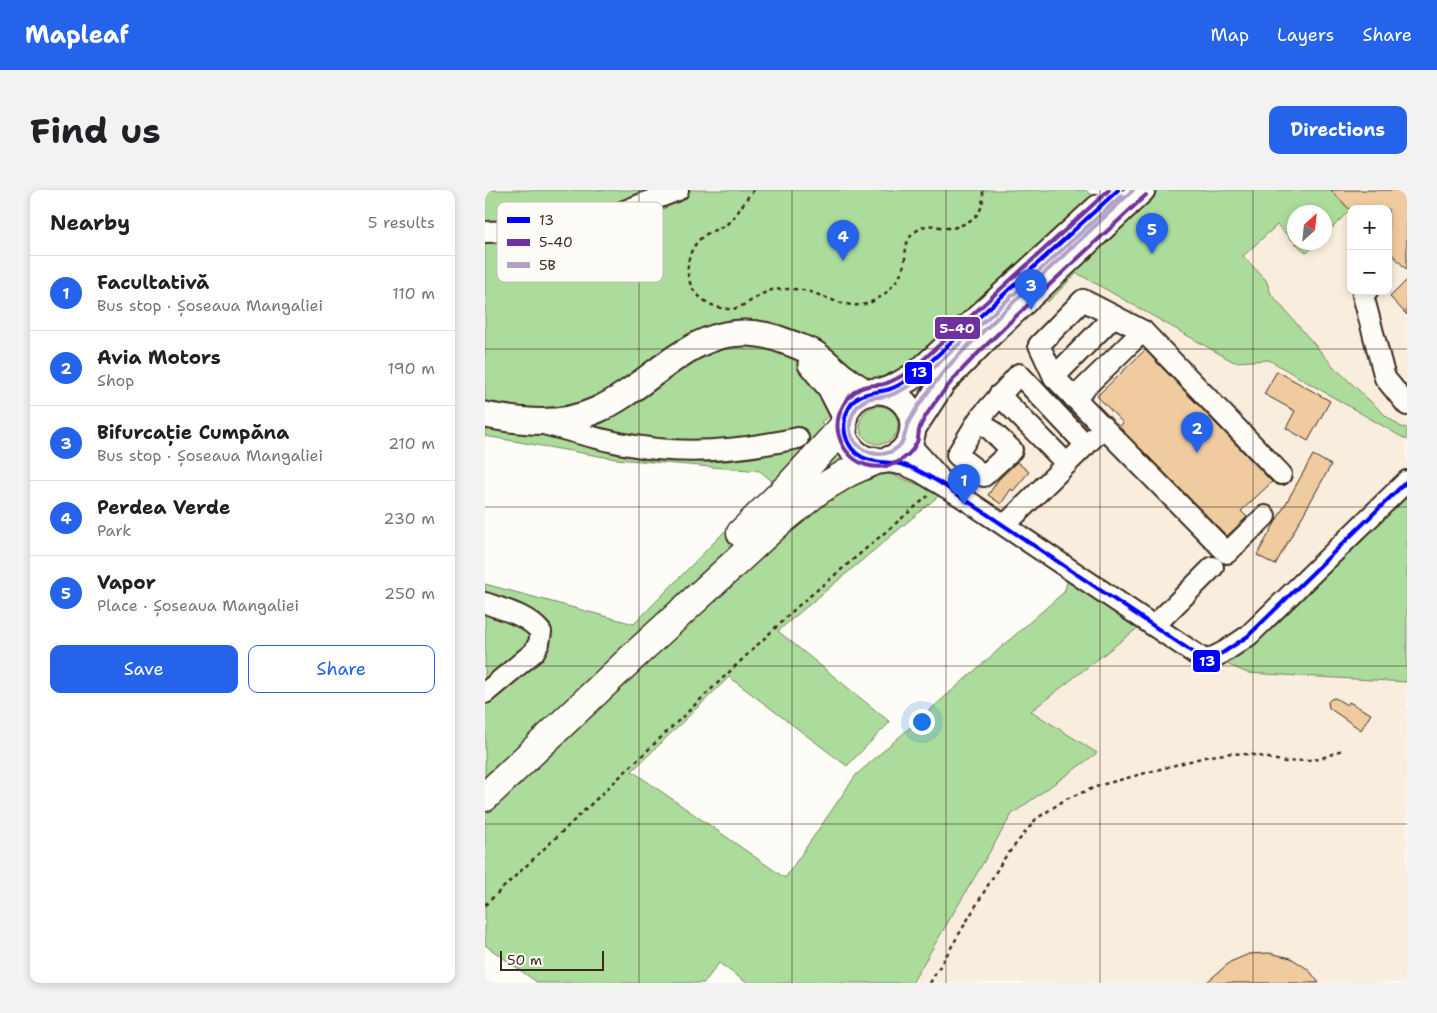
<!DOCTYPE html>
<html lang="en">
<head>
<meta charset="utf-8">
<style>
  :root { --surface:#fff; --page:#f2f2f2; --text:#202124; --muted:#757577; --line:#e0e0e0; --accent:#2563eb }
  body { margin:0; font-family:"Shantell Sans",sans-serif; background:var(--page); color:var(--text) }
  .controls { position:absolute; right:15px; top:15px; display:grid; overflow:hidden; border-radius:10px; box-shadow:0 2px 8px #0003 }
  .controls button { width:45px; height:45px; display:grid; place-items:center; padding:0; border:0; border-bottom:1px solid var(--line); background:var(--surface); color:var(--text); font:25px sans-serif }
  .compass { position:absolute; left:802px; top:15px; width:45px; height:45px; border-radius:50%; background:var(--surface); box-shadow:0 2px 8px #0003; rotate:27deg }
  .scale { position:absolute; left:15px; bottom:12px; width:104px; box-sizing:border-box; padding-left:5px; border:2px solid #3b2a1e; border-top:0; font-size:14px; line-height:18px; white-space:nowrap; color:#3b2a1e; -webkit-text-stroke:4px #fdfcf7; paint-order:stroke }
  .you { position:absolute; left:436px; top:531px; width:18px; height:18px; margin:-12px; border:4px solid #fff; border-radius:50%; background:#1a73e8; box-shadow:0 0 0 8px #1a73e833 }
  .badge { display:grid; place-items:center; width:32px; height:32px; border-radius:50%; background:var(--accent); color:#fff; font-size:16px; font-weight:700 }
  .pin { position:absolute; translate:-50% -41px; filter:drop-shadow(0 1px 2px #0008) }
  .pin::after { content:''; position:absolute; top:26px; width:18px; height:15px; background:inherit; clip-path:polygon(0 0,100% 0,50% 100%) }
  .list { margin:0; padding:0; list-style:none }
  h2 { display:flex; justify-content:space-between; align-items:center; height:65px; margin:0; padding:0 20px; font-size:21px }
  h2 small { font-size:16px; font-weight:400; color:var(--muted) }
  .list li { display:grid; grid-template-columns:32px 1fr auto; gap:15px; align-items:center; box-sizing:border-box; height:75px; padding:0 20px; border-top:1px solid var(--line) }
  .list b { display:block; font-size:19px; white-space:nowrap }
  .list p { margin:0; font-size:16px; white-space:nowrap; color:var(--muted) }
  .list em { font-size:16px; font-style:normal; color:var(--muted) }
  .actions { display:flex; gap:10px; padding:15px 20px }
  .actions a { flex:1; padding:11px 0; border:1px solid var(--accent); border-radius:10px; text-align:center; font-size:18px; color:var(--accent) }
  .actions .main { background:var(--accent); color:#fff }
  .map { position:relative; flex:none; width:922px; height:793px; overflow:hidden; border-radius:10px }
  header { display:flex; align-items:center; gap:30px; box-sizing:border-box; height:70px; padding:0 25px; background:var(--accent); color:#fff }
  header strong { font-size:24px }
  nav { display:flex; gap:28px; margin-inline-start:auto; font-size:18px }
  .intro { display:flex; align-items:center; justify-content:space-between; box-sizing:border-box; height:120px; padding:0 30px }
  h1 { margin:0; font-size:35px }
  .button { padding:12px 22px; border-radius:10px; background:var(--accent); color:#fff; font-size:18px; font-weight:700 }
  main { display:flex; gap:30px; padding:0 30px }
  aside { flex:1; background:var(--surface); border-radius:10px; box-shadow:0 2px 8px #0003 }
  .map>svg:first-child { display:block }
  .built { fill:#f9eddd; fill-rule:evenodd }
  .green { fill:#acdc9b; stroke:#74835c }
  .building { fill:#efcb9f; stroke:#3b2a1e }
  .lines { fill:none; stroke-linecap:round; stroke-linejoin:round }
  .minor-casing { stroke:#3b2a1e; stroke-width:24 }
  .major-casing { stroke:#3b2a1e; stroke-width:29 }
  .highway-casing { stroke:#3b2a1e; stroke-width:31 }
  .path { stroke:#3b2a1e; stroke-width:2.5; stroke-dasharray:4 4; stroke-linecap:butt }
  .minor { stroke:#fdfcf7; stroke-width:20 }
  .major { stroke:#fdfcf7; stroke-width:25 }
  .highway { stroke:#fdfcf7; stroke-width:28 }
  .bus-1-casing { stroke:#fdfcf7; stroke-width:8 }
  .bus-2-casing { stroke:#fdfcf7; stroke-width:8 }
  .bus-3-casing { stroke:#fdfcf7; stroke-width:8 }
  .bus-1 { stroke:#00f; stroke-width:4 }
  .bus-2 { stroke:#7030a0; stroke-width:4 }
  .bus-3 { stroke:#b2a2c7; stroke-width:4 }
  .grid { fill:none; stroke:#3b2a1e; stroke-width:1; stroke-opacity:0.55 }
  .key { fill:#fdfcf7; stroke:#c3bdb6; stroke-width:1 }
  .key-label { font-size:14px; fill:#3b2a1e }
  .line-badge { stroke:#fdfcf7; stroke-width:2 }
  .badge-label { font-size:14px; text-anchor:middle; font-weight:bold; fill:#fff }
</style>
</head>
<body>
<header>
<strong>Mapleaf</strong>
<nav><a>Map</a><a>Layers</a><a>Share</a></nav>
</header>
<div class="intro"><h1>Find us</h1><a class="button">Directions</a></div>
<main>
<aside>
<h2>Nearby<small>5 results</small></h2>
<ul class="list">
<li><span class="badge">1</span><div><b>Facultativă</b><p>Bus stop · Șoseaua Mangaliei</p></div><em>110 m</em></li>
<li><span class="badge">2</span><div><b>Avia Motors</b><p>Shop</p></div><em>190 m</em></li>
<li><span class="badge">3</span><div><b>Bifurcație Cumpăna</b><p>Bus stop · Șoseaua Mangaliei</p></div><em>210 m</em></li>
<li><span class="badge">4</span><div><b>Perdea Verde</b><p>Park</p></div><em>230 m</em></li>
<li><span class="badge">5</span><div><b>Vapor</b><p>Place · Șoseaua Mangaliei</p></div><em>250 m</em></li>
</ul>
<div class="actions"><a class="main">Save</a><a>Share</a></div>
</aside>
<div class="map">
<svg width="922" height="793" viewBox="0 0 922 793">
  <rect width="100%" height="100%" fill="#fdfcf7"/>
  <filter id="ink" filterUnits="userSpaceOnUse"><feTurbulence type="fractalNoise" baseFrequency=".02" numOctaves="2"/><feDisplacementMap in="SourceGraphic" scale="10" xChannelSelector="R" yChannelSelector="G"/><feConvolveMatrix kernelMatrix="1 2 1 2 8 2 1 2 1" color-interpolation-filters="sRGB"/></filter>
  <g filter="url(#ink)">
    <path class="built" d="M615,0H922V303L780,444L742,474L763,483L922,492V793H427L527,624L612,563L546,521L653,437L457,303L385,277L353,263L336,232L386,193L418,179ZM866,19H903V101H866ZM809,22H839V52H809Z"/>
    <g class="green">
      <polygon points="0,0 600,0 609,6 418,179 393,192 386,193 336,232 353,263 385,277 457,303 293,441 405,532 362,576 244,487 147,581 300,688 371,585 579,402 583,389 654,437 546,521 612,563 527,624 427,793 262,793 234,773 219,793 53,793 0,755 0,394 149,434 288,292 275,281 131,269 0,246"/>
      <polygon points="674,0 846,0 865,20 840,45 839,22 809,22 809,52 792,35 758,66 781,90 786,104 848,176 901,226 916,237 922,238 922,250 784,170 749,172 592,83 563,112 560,108 605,63"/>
      <polygon points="810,53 832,53 822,63"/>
      <circle cx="394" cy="235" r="19"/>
      <polygon points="922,303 922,492 763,483 741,474 780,444"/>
    </g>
    <g class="building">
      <polygon points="846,0 922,0 922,80 903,60 903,19 864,19"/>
      <polygon points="922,90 922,125 905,107"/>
      <polygon points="660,160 787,292 756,321 762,327 742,346 634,237 638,233 612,206"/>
      <polygon points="792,181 845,211 823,251 801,238 810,221 779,204"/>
      <polygon points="828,265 846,275 790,375 772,365"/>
      <polygon points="532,272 544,282 528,301 526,299 516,314 503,305 514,289"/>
      <polygon points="850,508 862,515 864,512 886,524 876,540 844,518 843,512 846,509"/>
      <polygon points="784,763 806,768 824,780 834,793 721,793 745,772 764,764"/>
    </g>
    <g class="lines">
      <g class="minor-casing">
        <g id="minor">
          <polyline points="0,42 66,40 114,31 193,0"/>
          <polyline points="882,101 878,105 900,188 922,215"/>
          <polyline points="569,187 629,126"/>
          <polyline points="514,205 582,274"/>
          <polyline points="589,208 658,141"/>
          <polyline points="494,229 472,265 499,286 527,260 494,229 534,184 601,255"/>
          <path d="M59,234C96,244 133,255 172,259C219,264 267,258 313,248"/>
          <polyline points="427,246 428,258 453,286"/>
          <polyline points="398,271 420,275 434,281 477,307 721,471 739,462 763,446 922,291"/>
          <polyline points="780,326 742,363 569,187 554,155 598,110 658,141 796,284"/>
          <polyline points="520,335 610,246"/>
          <path d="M0,413C20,420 42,425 56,442L54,453L49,462L0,503"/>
          <polyline points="669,436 728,377"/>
        </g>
      </g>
      <g class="major-casing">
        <g id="major">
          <polyline points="326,174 345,197 360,226"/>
          <polyline points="400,201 413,195 432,184 613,18"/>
          <circle cx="393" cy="236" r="35"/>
          <path d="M0,225C38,232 75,237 112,220C174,192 213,124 291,148C303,152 316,157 327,162C338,168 347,178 357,186C365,192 373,197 382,203"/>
          <polyline points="428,238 458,192 504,145 657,0"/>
        </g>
      </g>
      <g class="highway-casing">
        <g id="highway">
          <polyline points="256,343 304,296 358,237"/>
          <polyline points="0,607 152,463 290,336 334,300 364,282 389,271"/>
        </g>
      </g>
      <g class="path">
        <path d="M269,0C259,10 254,24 243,33C236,39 227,40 220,45C202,57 197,85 210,102C220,113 231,119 246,119C258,119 274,103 287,100C293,99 300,99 306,99C333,98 359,124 386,112C403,105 418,87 420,69C421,58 420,50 430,42C445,30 449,38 465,38C474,38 489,30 494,22C498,16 498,7 498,0"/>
        <polyline points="0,715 143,579 312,417 443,306"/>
        <polyline points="445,793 518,670 551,629 581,609 616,595 720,567 746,563 770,565 800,572 835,569 859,559"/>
      </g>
      <use href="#minor" class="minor"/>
      <use href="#major" class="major"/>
      <use href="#highway" class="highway"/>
      <g class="bus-1-casing">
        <path id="bus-1" d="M633,0L432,184C423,189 415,196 405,199C394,203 381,201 372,208C353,224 356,256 377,267C390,274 406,271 419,275C433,279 445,287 457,294L721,471L739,462L763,446L922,291"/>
      </g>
      <g class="bus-2-casing">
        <path id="bus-2" d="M624,0L428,179C420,184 411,190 402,193C396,196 389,194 383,196C362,200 348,226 354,246C358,260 368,271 381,275C402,281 423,271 432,252C434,247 433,242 435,237C441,223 453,208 463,196C480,174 503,154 523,134C569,90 615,48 661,5"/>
      </g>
      <g class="bus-3-casing">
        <path id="bus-3" d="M637,5L436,189C426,195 416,201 406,205C398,208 390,206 383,209C369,214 361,233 367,247C374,262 394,269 409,260C421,253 419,242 424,231C432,217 442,203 452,190C470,166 494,146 515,125C559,83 604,42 648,0"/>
      </g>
      <use href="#bus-1" class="bus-1"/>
      <use href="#bus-2" class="bus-2"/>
      <use href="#bus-3" class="bus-3"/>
    </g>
  </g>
  <path class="grid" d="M154,0V793M307,0V793M461,0V793M615,0V793M768,0V793M0,159H922M0,317H922M0,476H922M0,634H922"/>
  <rect x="12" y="12" width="166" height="80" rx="8" class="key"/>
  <rect x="22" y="27" width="23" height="6" fill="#00f"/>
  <rect x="22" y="49" width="23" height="7" fill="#7030a0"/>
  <rect x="22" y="72" width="23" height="6" fill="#b2a2c7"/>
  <g class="key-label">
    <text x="54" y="35">13</text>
    <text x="54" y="57">5-40</text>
    <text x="54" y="80">5B</text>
  </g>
  <g class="line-badge">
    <rect x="449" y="126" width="47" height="24" rx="5" fill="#7030a0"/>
    <rect x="419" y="171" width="29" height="24" rx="5" fill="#00f"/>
    <rect x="707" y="459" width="29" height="24" rx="5" fill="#00f"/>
  </g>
  <g class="badge-label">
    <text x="472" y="143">5-40</text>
    <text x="434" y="187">13</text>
    <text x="722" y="476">13</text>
  </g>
</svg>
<div class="controls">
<button>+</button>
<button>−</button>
</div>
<svg class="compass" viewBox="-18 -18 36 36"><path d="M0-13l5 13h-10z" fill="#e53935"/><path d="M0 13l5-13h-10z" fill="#757577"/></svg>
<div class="scale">50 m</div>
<div class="you"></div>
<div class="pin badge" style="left:479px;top:315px">1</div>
<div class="pin badge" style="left:712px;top:263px">2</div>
<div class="pin badge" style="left:546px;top:120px">3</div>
<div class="pin badge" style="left:358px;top:71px">4</div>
<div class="pin badge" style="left:667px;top:64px">5</div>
</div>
</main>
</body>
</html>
